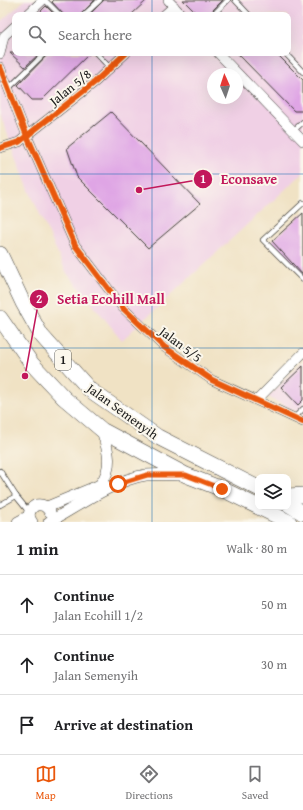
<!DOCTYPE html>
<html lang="en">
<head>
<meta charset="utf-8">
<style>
  :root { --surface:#fff; --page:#f6f6f6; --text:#202124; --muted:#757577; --line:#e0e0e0; --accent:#ea580c }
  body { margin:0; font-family:"Gentium Book Plus",serif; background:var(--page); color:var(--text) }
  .controls { position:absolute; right:12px; bottom:12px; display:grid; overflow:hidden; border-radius:8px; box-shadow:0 4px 16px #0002 }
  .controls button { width:36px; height:36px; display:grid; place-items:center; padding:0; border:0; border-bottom:1px solid var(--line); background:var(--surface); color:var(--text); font:20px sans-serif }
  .compass { position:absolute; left:207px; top:68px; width:36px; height:36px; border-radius:50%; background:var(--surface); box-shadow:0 4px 16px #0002; rotate:357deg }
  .stop { position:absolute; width:12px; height:12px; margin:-9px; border:3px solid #ea580c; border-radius:50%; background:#fff }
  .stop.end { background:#ea580c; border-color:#fff; box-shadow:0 1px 4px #0008 }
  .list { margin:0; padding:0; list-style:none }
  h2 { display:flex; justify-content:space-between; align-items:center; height:52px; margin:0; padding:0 16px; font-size:17px }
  h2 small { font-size:13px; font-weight:400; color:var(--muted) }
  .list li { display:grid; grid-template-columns:26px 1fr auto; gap:12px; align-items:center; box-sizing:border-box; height:60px; padding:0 16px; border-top:1px solid var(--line) }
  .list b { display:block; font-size:15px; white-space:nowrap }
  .list p { margin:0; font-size:13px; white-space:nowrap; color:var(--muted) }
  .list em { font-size:13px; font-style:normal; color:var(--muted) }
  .icon { flex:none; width:22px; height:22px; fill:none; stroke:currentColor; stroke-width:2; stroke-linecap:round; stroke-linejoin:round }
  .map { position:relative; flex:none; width:303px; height:522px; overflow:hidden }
  .search { position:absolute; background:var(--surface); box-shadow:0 4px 16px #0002; left:12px; right:12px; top:12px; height:44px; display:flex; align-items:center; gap:10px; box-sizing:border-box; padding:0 14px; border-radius:8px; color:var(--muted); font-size:15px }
  .sheet { height:232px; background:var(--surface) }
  nav { display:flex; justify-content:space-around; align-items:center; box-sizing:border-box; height:56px; border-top:1px solid var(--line); background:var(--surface); font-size:11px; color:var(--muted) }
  nav a { display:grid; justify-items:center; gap:2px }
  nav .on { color:var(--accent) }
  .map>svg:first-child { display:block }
  .built { fill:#f0d0e5; fill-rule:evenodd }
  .building { fill:#dfa5e5 }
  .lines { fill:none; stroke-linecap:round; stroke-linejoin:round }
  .service-casing { stroke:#3c3a35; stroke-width:6 }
  .minor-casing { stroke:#3c3a35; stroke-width:10 }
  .tertiary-casing { stroke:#3c3a35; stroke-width:12 }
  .primary-casing { stroke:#3c3a35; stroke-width:16 }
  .service { stroke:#fff; stroke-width:4.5 }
  .minor { stroke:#fff; stroke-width:9 }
  .tertiary { stroke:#fff; stroke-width:11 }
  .primary { stroke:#fff; stroke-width:15 }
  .cycleway-casing { stroke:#fbf7ec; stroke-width:8 }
  .cycleway { stroke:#e8590c; stroke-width:6 }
  .route { stroke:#ea580c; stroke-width:5 }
  .grid { fill:none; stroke:#1f6fb2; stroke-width:1; stroke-opacity:0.55 }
  .labels { text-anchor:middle; stroke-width:4; stroke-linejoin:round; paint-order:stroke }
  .shield { fill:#fbf7ec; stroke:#5f5e5a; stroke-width:1 }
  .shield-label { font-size:12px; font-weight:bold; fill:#1c1c1c }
  .street-label { font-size:13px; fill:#1c1c1c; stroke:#fbf7ec }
  .leader { fill:none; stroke:#c2185b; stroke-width:1.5 }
  .callout-dot { fill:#c2185b; stroke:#fbf7ec; stroke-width:1.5 }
  .mark-label { font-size:12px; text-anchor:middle; font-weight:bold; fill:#fff }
  .callout-label { font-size:14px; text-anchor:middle; font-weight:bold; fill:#c2185b; stroke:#fbf7ec; stroke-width:4; stroke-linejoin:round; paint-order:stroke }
</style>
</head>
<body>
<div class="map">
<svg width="303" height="522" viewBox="0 0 303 522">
  <rect width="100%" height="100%" fill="#fbf7ec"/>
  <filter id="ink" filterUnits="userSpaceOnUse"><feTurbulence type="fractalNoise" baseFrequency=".025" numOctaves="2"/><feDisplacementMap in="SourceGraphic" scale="8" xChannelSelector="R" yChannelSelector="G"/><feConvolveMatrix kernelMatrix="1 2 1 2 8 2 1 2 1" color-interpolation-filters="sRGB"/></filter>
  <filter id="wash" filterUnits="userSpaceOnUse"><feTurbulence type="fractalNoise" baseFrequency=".012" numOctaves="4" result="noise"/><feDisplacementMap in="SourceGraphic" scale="16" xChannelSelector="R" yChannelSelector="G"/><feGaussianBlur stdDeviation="0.9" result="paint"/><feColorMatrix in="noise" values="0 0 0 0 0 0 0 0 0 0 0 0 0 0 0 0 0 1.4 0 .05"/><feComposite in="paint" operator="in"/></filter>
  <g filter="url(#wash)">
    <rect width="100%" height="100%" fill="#f0e2c4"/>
    <g class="built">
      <path d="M25,0H303V173L122,340L66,272L29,190L0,114V22ZM15,15H288V53H15ZM213,74H237V98H213Z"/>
      <polygon points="303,361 303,415 268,397"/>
    </g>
    <g id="blocks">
      <g class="building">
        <polygon points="54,0 95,0 80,15 64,15 52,2"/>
        <polygon points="104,0 147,0 131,15 89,15"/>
        <polygon points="183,0 223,0 208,15 198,15"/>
        <polygon points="46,6 55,15 37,15"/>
        <polygon points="10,53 40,53 25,67"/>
        <polygon points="49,53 90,53 42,100 32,100 18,85"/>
        <polygon points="237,53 276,53 303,80 303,111 294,111"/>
        <polygon points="111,112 200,204 148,248 77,177 67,148"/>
        <polygon points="303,213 303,275 272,241"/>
        <polygon points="303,366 303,400 298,405 281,387"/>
      </g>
    </g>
  </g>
  <g filter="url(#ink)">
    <use href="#blocks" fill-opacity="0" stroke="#3c3a35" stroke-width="1"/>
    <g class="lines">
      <g class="service-casing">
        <g id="service">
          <polyline points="45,0 60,15"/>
          <polyline points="235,0 249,15"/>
          <polyline points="84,15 100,0"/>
          <polyline points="213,15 228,0"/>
          <polyline points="96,53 110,68"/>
          <polyline points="285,53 303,72"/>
          <polyline points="9,88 45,53"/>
          <polyline points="293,131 303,122"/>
          <polyline points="303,203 263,240 303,280"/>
          <polyline points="294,418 303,409"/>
          <polyline points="0,471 16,496 29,512"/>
          <polyline points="0,505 16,496"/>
        </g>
      </g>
      <g class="minor-casing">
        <g id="minor">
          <polyline points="168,0 182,15"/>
          <polyline points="27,15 43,0"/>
          <polyline points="164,15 174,6"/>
          <polyline points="218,53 303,141"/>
          <polyline points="0,54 4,36 15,26"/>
          <polyline points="0,67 27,136 75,245 123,308 164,347 212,380 303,422"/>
          <polyline points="0,148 19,142 95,82 126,53"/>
          <polyline points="257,400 303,353"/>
        </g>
      </g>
      <g class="tertiary-casing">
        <g id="tertiary">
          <path d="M47,507L100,485C114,467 108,450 102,430"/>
          <polyline points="18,522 29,516"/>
          <path d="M32,522C27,516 29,509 36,505C43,504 46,506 50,512"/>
          <path d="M49,522C76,507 116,479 146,475C159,474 172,475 184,475"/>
        </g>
      </g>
      <g class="primary-casing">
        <g id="primary">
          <polyline points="0,254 23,303 41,335 90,390 158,437 258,488"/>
          <polyline points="0,318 32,364 64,398 102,430 186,475 222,489 289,522"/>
          <polyline points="288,496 303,495"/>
          <polyline points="288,504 303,513"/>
        </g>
      </g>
      <use href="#service" class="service"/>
      <use href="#minor" class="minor"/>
      <use href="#tertiary" class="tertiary"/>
      <use href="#primary" class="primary"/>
      <g class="cycleway-casing">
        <g id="cycleway">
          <polyline points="0,67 27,136 75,245 123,308 164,347 212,380 303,422"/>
          <polyline points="0,148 19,142 95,82 126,53"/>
        </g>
      </g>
      <use href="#cycleway" class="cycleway"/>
    </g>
  </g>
  <g class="lines" filter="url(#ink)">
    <polyline class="route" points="118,484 147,475 186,475 222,489"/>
  </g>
  <path class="grid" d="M152,0V15M152,53V522M0,174H303M0,348H303"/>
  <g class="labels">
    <rect class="shield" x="55" y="350" width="16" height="20" rx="3"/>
    <g class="shield-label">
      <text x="63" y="364">1</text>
    </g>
    <g class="street-label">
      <text transform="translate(70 87) rotate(-39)" y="5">Jalan 5/8</text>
      <text transform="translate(181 344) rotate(37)" y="5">Jalan 5/5</text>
      <text transform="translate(123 411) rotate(36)" y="5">Jalan Semenyih</text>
    </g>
  </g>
  <path class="leader" d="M139 190L203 179M25 376L39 299"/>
  <g class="callout-dot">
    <circle cx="139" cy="190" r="4"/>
    <circle cx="25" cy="376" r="4"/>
    <circle cx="203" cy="179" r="10"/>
    <circle cx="39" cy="299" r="10"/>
  </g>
  <g class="mark-label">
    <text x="203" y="183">1</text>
    <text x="39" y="303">2</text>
  </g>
  <g class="callout-label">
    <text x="249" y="184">Econsave</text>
    <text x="111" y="304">Setia Ecohill Mall</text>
  </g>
</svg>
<div class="controls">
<button><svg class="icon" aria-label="layers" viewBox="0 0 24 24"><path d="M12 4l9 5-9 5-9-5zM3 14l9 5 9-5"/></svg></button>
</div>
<svg class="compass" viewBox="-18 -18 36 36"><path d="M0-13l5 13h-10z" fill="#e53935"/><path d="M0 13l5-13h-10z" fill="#757577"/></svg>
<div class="stop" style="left:118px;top:484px"></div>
<div class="stop end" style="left:222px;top:489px"></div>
<div class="search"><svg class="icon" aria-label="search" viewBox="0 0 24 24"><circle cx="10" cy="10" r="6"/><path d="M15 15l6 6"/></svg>Search here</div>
</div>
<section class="sheet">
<h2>1 min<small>Walk · 80 m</small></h2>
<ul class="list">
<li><svg class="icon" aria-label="ahead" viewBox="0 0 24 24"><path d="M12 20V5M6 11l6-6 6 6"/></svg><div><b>Continue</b><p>Jalan Ecohill 1/2</p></div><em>50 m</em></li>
<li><svg class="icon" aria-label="ahead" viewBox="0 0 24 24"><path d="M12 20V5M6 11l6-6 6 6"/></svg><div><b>Continue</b><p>Jalan Semenyih</p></div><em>30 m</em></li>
<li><svg class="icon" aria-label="arrive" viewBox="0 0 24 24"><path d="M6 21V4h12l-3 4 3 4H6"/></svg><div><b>Arrive at destination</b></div></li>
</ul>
</section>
<nav>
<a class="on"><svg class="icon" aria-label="map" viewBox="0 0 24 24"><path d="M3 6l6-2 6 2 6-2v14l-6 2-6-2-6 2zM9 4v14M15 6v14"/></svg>Map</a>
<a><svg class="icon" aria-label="directions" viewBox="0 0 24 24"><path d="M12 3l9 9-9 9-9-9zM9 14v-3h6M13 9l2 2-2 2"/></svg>Directions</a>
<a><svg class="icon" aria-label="saved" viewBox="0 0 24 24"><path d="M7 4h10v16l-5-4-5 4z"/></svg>Saved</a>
</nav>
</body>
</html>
